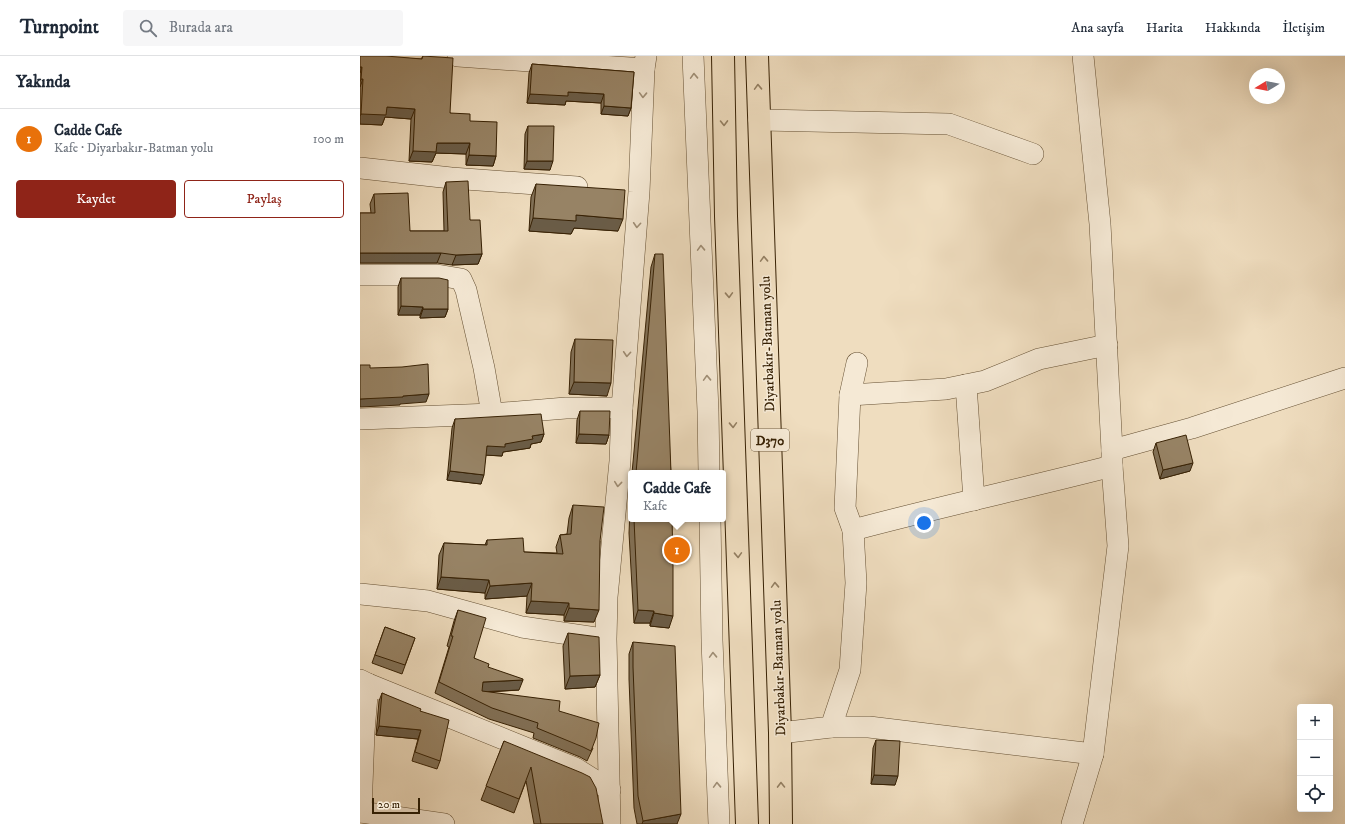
<!DOCTYPE html>
<html lang="tr">
<head>
<meta charset="utf-8">
<style>
  :root { --surface:#fff; --page:#f6f6f7; --text:#1f2937; --muted:#747a83; --line:#e0e1e3; --accent:#8f2418 }
  body { margin:0; font-family:"IM FELL DW Pica",serif; background:var(--page); color:var(--text) }
  .controls { position:absolute; right:12px; bottom:12px; display:grid; overflow:hidden; border-radius:4px; box-shadow:0 4px 16px #0002 }
  .controls button { width:36px; height:36px; display:grid; place-items:center; padding:0; border:0; border-bottom:1px solid var(--line); background:var(--surface); color:var(--text); font:20px sans-serif }
  .compass { position:absolute; left:889px; top:12px; width:36px; height:36px; border-radius:50%; background:var(--surface); box-shadow:0 4px 16px #0002; rotate:260deg }
  .scale { position:absolute; left:12px; bottom:10px; width:48px; box-sizing:border-box; padding-left:4px; border:2px solid #372104; border-top:0; font-size:11px; line-height:14px; white-space:nowrap; color:#372104; -webkit-text-stroke:3px #f5e9d5; paint-order:stroke }
  .you { position:absolute; left:564px; top:467px; width:14px; height:14px; margin:-10px; border:3px solid #fff; border-radius:50%; background:#1a73e8; box-shadow:0 0 0 6px #1a73e833 }
  .badge { display:grid; place-items:center; width:26px; height:26px; border-radius:50%; background:var(--accent); color:#fff; font-size:13px; font-weight:700 }
  .pin { position:absolute; translate:-50% -50%; border:2px solid #fff; box-shadow:0 1px 4px #0006 }
  .popup { position:absolute; left:268px; top:414px; width:98px; height:52px; box-sizing:border-box; display:grid; place-content:center; border-radius:4px; background:var(--surface); filter:drop-shadow(0 1px 3px #0005); font-size:13px; white-space:nowrap; color:var(--muted) }
  .popup b { font-size:15px; color:var(--text) }
  .popup::after { content:''; position:absolute; left:50%; top:100%; margin-left:-8px; border:8px solid transparent; border-top-color:var(--surface) }
  .list { margin:0; padding:0; list-style:none }
  h2 { display:flex; justify-content:space-between; align-items:center; height:52px; margin:0; padding:0 16px; font-size:17px }
  h2 small { font-size:13px; font-weight:400; color:var(--muted) }
  .list li { display:grid; grid-template-columns:26px 1fr auto; gap:12px; align-items:center; box-sizing:border-box; height:60px; padding:0 16px; border-top:1px solid var(--line) }
  .list b { display:block; font-size:15px; white-space:nowrap }
  .list p { margin:0; font-size:13px; white-space:nowrap; color:var(--muted) }
  .list em { font-size:13px; font-style:normal; color:var(--muted) }
  .actions { display:flex; gap:8px; padding:12px 16px }
  .actions a { flex:1; padding:9px 0; border:1px solid var(--accent); border-radius:4px; text-align:center; font-size:14px; color:var(--accent) }
  .actions .main { background:var(--accent); color:#fff }
  .icon { flex:none; width:22px; height:22px; fill:none; stroke:currentColor; stroke-width:2; stroke-linecap:round; stroke-linejoin:round }
  .map { position:relative; flex:none; width:985px; height:768px; overflow:hidden }
  header { display:flex; align-items:center; gap:24px; box-sizing:border-box; height:56px; padding:0 20px; background:var(--surface); border-bottom:1px solid var(--line) }
  header strong { font-size:19px }
  nav { display:flex; gap:22px; margin-inline-start:auto; font-size:14px }
  .search { width:280px; height:36px; background:var(--page); display:flex; align-items:center; gap:10px; box-sizing:border-box; padding:0 14px; border-radius:4px; color:var(--muted); font-size:15px }
  main { display:flex }
  aside { flex:1; background:var(--surface) }
  .map>svg:first-child { display:block }
  .lines { fill:none; stroke-linecap:round; stroke-linejoin:round }
  .minor-casing { stroke:#655033; stroke-width:22 }
  .highway-casing { stroke:#372104; stroke-width:24 }
  .minor { stroke:#f5e9d5; stroke-width:21 }
  .highway { stroke:#efddbf; stroke-width:22 }
  .wall { fill:#827157; stroke:#372104 }
  .shaded-wall { fill:#6a5c47; stroke:#372104 }
  .building { fill:#978365; stroke:#372104 }
  .oneway { stroke:#a08f77 }
  .oneway2 { stroke:#937f62 }
  .labels { text-anchor:middle; stroke-width:3; stroke-linejoin:round; paint-order:stroke }
  .shield { fill:#f5e9d5; stroke:#705d43; stroke-width:1 }
  .shield-label { font-size:13px; font-weight:bold; fill:#372104 }
  .street-label { font-size:14px; fill:#372104; stroke:#f5e9d5 }
</style>
</head>
<body>
<header>
<strong>Turnpoint</strong>
<div class="search"><svg class="icon" aria-label="search" viewBox="0 0 24 24"><circle cx="10" cy="10" r="6"/><path d="M15 15l6 6"/></svg>Burada ara</div>
<nav><a>Ana sayfa</a><a>Harita</a><a>Hakkında</a><a>İletişim</a></nav>
</header>
<main>
<aside>
<h2>Yakında<small></small></h2>
<ul class="list">
<li><span class="badge" style="background:#e8710a">1</span><div><b>Cadde Cafe</b><p>Kafe · Diyarbakır-Batman yolu</p></div><em>100 m</em></li>
</ul>
<div class="actions"><a class="main">Kaydet</a><a>Paylaş</a></div>
</aside>
<div class="map">
<svg width="985" height="768" viewBox="0 0 985 768">
  <rect width="100%" height="100%" fill="#efddbf"/>
  <filter id="stains"><feTurbulence type="fractalNoise" baseFrequency=".005" numOctaves="4"/><feColorMatrix values="0 0 0 0 .2 0 0 0 0 .09 0 0 0 0 .02 0 0 0 .5 -.17"/></filter>
  <radialGradient id="worn" r=".72"><stop offset=".6" stop-color="#630" stop-opacity="0"/><stop offset="1" stop-color="#630" stop-opacity=".3"/></radialGradient>
  <g class="lines">
    <g class="minor-casing">
      <g id="minor">
        <polyline points="98,0 284,13"/>
        <polyline points="333,0 348,355 349,417"/>
        <polyline points="399,64 589,68 673,98"/>
        <polyline points="0,112 91,122 217,131"/>
        <polyline points="0,219 77,219 101,223 106,234 124,312 132,358"/>
        <polyline points="606,329 614,444"/>
        <polyline points="490,339 586,333 625,325 679,303 747,289"/>
        <polyline points="0,363 132,358 206,352 262,352"/>
        <polyline points="752,394 832,372 985,322"/>
        <polyline points="350,463 352,584 359,768"/>
        <path d="M493,474C579,451 666,432 752,410"/>
        <polyline points="0,538 68,545 162,571 236,582"/>
        <polyline points="0,624 8,628 215,712 250,734"/>
        <polyline points="471,671 509,671 733,698"/>
        <polyline points="420,677 471,671 490,614 496,527 493,474 485,452 490,339 497,307"/>
        <polyline points="0,756 84,768"/>
        <polyline points="1,756 4,676 8,628"/>
        <polyline points="250,768 246,583 247,541 260,405 262,352 279,136 284,13 286,0"/>
        <polyline points="712,768 733,698 758,490 752,410 752,394 740,168 723,0"/>
      </g>
    </g>
    <g class="highway-casing">
      <g id="highway">
        <polyline points="363,0 366,160 387,768"/>
        <polyline points="397,0 420,677 421,768"/>
      </g>
    </g>
    <use href="#minor" class="minor"/>
    <use href="#highway" class="highway"/>
  </g>
  <g class="wall">
    <polygon points="0,0 61,3 63,0 90,57 110,65 136,100 133,110 106,109 106,98 76,97 72,106 49,105 51,63 25,61 22,69 0,68"/>
    <polygon points="172,8 274,16 271,52 268,60 241,58 241,47 206,45 205,49 167,47 169,17"/>
    <polygon points="168,70 190,114 164,113 165,78"/>
    <polygon points="86,126 110,164 122,198 118,208 92,209 77,207 0,207 0,157 11,157 10,148 14,138 50,175 84,175 83,136"/>
    <polygon points="176,128 258,175 214,172 211,178 169,175 171,141"/>
    <polygon points="295,198 311,417 272,417 291,211"/>
    <polygon points="41,222 88,253 85,261 60,262 60,259 38,259 38,231"/>
    <polygon points="215,283 247,340 209,338 211,296"/>
    <polygon points="220,355 249,379 246,388 216,387 217,364"/>
    <polygon points="95,363 184,378 181,386 171,388 170,392 143,396 142,400 126,399 121,428 87,424 92,372"/>
    <polygon points="796,387 830,415 800,423 793,396"/>
    <polygon points="271,431 271,463 312,463 309,572 290,570 290,567 274,567 269,477"/>
    <polygon points="213,449 240,485 234,566 204,565 204,559 166,557 167,540 125,543 125,537 77,533 79,499 84,487 125,489 127,484 164,496 197,497 196,491 200,479 207,478 209,462"/>
    <polygon points="98,554 114,602 128,611 159,634 130,636 199,655 233,692 227,705 220,701 173,682 174,677 129,663 75,637 89,591 87,590 94,565"/>
    <polygon points="25,571 55,582 42,618 12,607"/>
    <polygon points="208,577 240,619 235,631 205,633 203,590"/>
    <polygon points="273,586 317,768 277,768 274,752 269,623 269,598"/>
    <polygon points="22,637 60,655 80,705 77,713 52,705 58,683 16,679 19,645"/>
    <polygon points="516,684 535,729 511,728 513,692"/>
    <polygon points="144,685 243,768 174,768 166,725 154,757 121,744"/>
  </g>
  <g class="shaded-wall">
    <polygon points="0,11 2,11 0,17"/>
    <polygon points="1,23 3,23 0,31 0,26"/>
    <polygon points="208,36 244,38 241,47 206,45 205,49 167,47 170,38"/>
    <polygon points="244,50 271,52 268,60 241,58"/>
    <polygon points="27,51 55,53 51,63 25,61 22,69 0,68 0,60 1,58"/>
    <polygon points="77,87 110,87 106,98 76,97 72,106 49,105 53,95"/>
    <polygon points="109,99 136,100 133,110 106,109"/>
    <polygon points="167,105 193,105 190,114 164,113"/>
    <polygon points="216,159 263,163 258,175 214,172 211,178 169,175 173,162"/>
    <polygon points="0,197 81,197 77,207 0,207"/>
    <polygon points="122,198 118,208 92,209 96,199"/>
    <polygon points="41,250 63,251 60,259 38,259"/>
    <polygon points="63,253 88,253 85,261 60,262"/>
    <polygon points="214,326 251,327 247,340 209,338"/>
    <polygon points="69,338 66,346 40,348 40,349 0,351 0,343"/>
    <polygon points="184,378 181,386 171,388 170,392 143,396 142,400 124,399 127,390 145,388 172,380"/>
    <polygon points="219,378 249,379 246,388 216,387"/>
    <polygon points="833,407 830,415 800,423 803,414"/>
    <polygon points="90,415 124,419 121,428 87,424"/>
    <polygon points="81,521 129,524 125,537 77,533"/>
    <polygon points="172,527 167,540 125,543 130,530"/>
    <polygon points="171,545 209,547 204,559 166,557"/>
    <polygon points="209,552 239,554 234,566 204,565"/>
    <polygon points="278,554 294,555 290,567 274,567"/>
    <polygon points="294,557 313,560 309,572 290,570"/>
    <polygon points="240,619 235,631 205,633 210,620"/>
    <polygon points="163,624 159,634 119,636 123,626"/>
    <polygon points="19,670 61,674 58,683 16,679"/>
    <polygon points="514,719 538,720 535,729 511,728"/>
    <polygon points="321,758 317,768 282,768 283,765"/>
  </g>
  <g class="building">
    <polygon points="0,0 26,0 62,3 63,0 93,2 90,57 110,58 110,65 137,66 136,100 109,99 110,87 77,87 76,96 53,95 55,53 27,51 26,59 1,58 3,23 1,23 2,11 0,11"/>
    <polygon points="172,8 274,16 271,52 244,50 244,38 208,36 208,40 170,38"/>
    <polygon points="168,70 194,70 193,105 167,105"/>
    <polygon points="108,125 110,164 120,164 122,198 96,199 81,197 0,197 0,157 15,157 14,138 48,137 50,175 88,175 86,126"/>
    <polygon points="176,128 265,134 263,163 216,159 216,165 173,162"/>
    <polygon points="295,198 303,198 311,417 276,417"/>
    <polygon points="41,222 79,222 88,224 88,253 63,253 63,251 41,250"/>
    <polygon points="215,283 253,284 251,327 214,326"/>
    <polygon points="68,308 69,338 43,340 43,341 0,343 0,309 10,309 10,312 42,311"/>
    <polygon points="220,355 250,355 249,379 219,378"/>
    <polygon points="181,358 184,378 172,380 173,383 145,388 145,391 127,390 124,419 90,415 95,363"/>
    <polygon points="826,379 833,407 803,414 796,387"/>
    <polygon points="213,449 244,451 240,485 239,554 209,552 209,547 171,545 172,527 130,530 129,524 81,521 84,487 127,489 127,484 163,482 164,496 203,498 200,479 211,478"/>
    <polygon points="274,463 312,463 313,503 313,560 294,557 294,555 278,554"/>
    <polygon points="98,554 126,562 114,602 129,608 128,611 163,623 163,624 123,626 122,635 200,645 199,655 239,667 236,682 231,695 223,691 177,672 178,667 132,652 79,626 93,580 91,580"/>
    <polygon points="25,571 55,582 45,609 15,599"/>
    <polygon points="208,577 239,581 240,619 210,620"/>
    <polygon points="273,586 315,590 321,758 283,765 278,740 273,611"/>
    <polygon points="22,637 61,653 60,655 89,664 80,705 55,696 61,674 19,670"/>
    <polygon points="516,684 540,685 538,720 514,719"/>
    <polygon points="144,685 222,717 230,721 236,732 243,768 181,768 171,711 159,743 126,730"/>
  </g>
  <defs><path id="oneway-chevron" d="M-2-3.5L2.5 0L-2 3.5" fill="none" stroke-width="1.6" stroke-linecap="round" stroke-linejoin="round"/></defs>
  <g class="oneway">
    <use href="#oneway-chevron" transform="translate(334 20) rotate(-92)"/>
    <use href="#oneway-chevron" transform="translate(283 39) rotate(92)"/>
    <use href="#oneway-chevron" transform="translate(277 169) rotate(94)"/>
    <use href="#oneway-chevron" transform="translate(341 192) rotate(-92)"/>
    <use href="#oneway-chevron" transform="translate(267 298) rotate(94)"/>
    <use href="#oneway-chevron" transform="translate(347 322) rotate(-92)"/>
    <use href="#oneway-chevron" transform="translate(258 428) rotate(96)"/>
    <use href="#oneway-chevron" transform="translate(353 599) rotate(-92)"/>
    <use href="#oneway-chevron" transform="translate(357 729) rotate(-92)"/>
  </g>
  <g class="oneway2">
    <use href="#oneway-chevron" transform="translate(398 31) rotate(-92)"/>
    <use href="#oneway-chevron" transform="translate(364 67) rotate(89)"/>
    <use href="#oneway-chevron" transform="translate(404 203) rotate(-92)"/>
    <use href="#oneway-chevron" transform="translate(369 239) rotate(88)"/>
    <use href="#oneway-chevron" transform="translate(373 369) rotate(88)"/>
    <use href="#oneway-chevron" transform="translate(378 499) rotate(88)"/>
    <use href="#oneway-chevron" transform="translate(415 529) rotate(-92)"/>
    <use href="#oneway-chevron" transform="translate(421 729) rotate(-91)"/>
  </g>
  <g class="labels">
    <rect class="shield" x="391" y="373" width="38" height="22" rx="3"/>
    <g class="shield-label">
      <text x="410" y="389">D370</text>
    </g>
    <g class="street-label">
      <text transform="translate(407 288) rotate(-92)" y="5">Diyarbakır-Batman yolu</text>
      <text transform="translate(418 612) rotate(-92)" y="5">Diyarbakır-Batman yolu</text>
    </g>
  </g>
  <rect width="100%" height="100%" filter="url(#stains)"/>
  <rect width="100%" height="100%" fill="url(#worn)"/>
</svg>
<div class="controls">
<button>+</button>
<button>−</button>
<button><svg class="icon" aria-label="locate" viewBox="0 0 24 24"><circle cx="12" cy="12" r="6"/><path d="M12 2v4M12 18v4M2 12h4M18 12h4"/></svg></button>
</div>
<svg class="compass" viewBox="-18 -18 36 36"><path d="M0-13l5 13h-10z" fill="#e53935"/><path d="M0 13l5-13h-10z" fill="#747a83"/></svg>
<div class="scale">20 m</div>
<div class="you"></div>
<div class="pin badge" style="left:317px;top:494px;background:#e8710a">1</div>
<div class="popup"><b>Cadde Cafe</b>Kafe</div>
</div>
</main>
</body>
</html>
